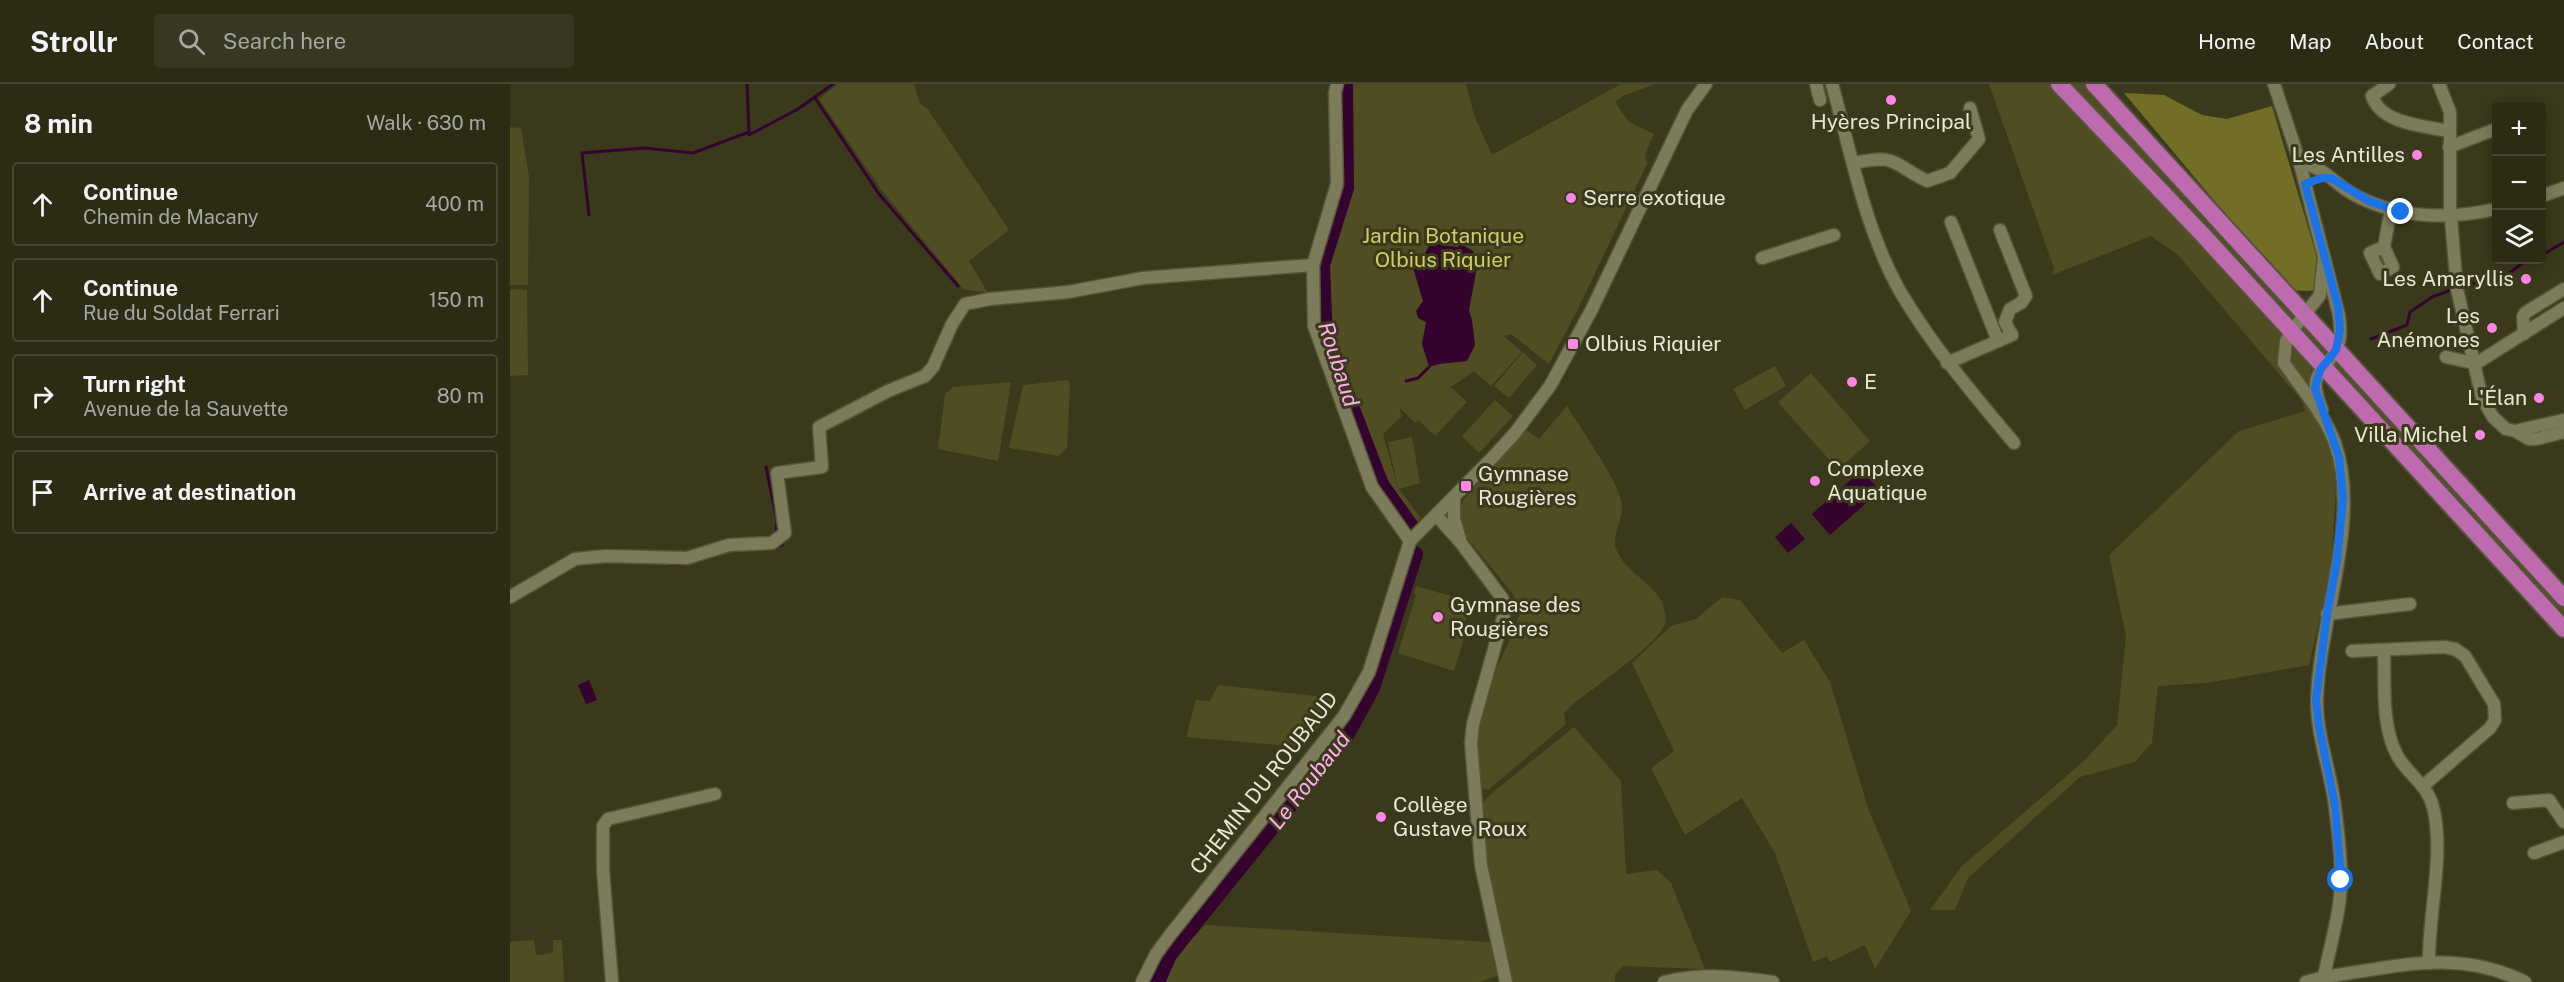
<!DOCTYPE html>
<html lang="en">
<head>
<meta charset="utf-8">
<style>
  :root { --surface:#2c2b14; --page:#383722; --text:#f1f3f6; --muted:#a6a7a0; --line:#484734 }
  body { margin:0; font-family:"Public Sans",sans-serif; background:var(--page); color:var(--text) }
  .controls { position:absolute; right:18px; top:18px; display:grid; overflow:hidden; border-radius:6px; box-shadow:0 3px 15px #0003 }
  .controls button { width:54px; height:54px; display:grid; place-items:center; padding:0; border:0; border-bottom:2px solid var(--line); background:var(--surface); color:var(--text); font:30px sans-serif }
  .stop { position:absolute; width:18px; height:18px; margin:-14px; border:4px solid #1a73e8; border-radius:50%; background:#fff }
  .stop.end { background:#1a73e8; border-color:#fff; box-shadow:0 2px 6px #0008 }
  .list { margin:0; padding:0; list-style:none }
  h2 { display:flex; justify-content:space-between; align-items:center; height:78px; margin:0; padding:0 24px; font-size:26px }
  h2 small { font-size:20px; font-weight:400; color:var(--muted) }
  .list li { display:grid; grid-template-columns:39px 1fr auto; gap:18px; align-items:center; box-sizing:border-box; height:84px; margin:0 12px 12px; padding:0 12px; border:2px solid var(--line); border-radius:6px }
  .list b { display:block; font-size:22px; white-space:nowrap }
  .list p { margin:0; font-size:20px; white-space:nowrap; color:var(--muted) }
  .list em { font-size:20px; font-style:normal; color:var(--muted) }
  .icon { flex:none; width:33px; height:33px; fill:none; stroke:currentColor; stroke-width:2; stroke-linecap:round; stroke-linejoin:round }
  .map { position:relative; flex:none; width:2054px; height:898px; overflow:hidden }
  header { display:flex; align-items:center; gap:36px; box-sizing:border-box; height:84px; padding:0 30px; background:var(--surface); border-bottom:2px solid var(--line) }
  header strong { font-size:28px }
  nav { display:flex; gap:33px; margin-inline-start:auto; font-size:21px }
  .search { width:420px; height:54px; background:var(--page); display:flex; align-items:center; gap:15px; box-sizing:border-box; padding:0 21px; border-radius:6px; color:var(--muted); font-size:22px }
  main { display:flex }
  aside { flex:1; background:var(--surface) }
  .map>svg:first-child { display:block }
  .green { fill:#504d22 }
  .forest { fill:#726e25 }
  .water { fill:#34042e }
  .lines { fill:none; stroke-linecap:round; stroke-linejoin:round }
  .stream { stroke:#34042e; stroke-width:3 }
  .river { stroke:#34042e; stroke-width:16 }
  .minor-casing { stroke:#55543a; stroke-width:15 }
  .highway-casing { stroke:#55543a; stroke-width:20 }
  .minor { stroke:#7c7b5a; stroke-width:12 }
  .highway { stroke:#bd6bae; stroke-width:16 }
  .route { stroke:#1a73e8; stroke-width:8 }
  .poi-dot { fill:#fa87e6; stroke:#3b391b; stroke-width:2 }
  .labels { text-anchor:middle; stroke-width:6; stroke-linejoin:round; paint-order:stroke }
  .poi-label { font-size:21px; fill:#e8e7d6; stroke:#3b391b; text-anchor:start }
  .park-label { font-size:21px; fill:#d0cb67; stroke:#3b391b }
  .street-label { font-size:21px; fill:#e8e7d6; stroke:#3b391b }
  .water-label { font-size:22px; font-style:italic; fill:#feaeee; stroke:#3b391b }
</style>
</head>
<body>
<header>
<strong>Strollr</strong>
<div class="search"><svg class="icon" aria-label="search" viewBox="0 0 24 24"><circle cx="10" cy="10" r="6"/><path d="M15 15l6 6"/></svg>Search here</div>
<nav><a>Home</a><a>Map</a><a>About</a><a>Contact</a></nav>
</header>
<main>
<aside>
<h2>8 min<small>Walk · 630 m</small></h2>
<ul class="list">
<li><svg class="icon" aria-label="ahead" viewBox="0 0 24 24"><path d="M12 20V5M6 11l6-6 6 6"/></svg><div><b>Continue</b><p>Chemin de Macany</p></div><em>400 m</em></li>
<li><svg class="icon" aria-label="ahead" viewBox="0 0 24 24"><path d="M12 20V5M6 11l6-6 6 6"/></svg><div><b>Continue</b><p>Rue du Soldat Ferrari</p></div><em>150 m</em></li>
<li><svg class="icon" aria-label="right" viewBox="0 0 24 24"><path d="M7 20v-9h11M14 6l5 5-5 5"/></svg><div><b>Turn right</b><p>Avenue de la Sauvette</p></div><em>80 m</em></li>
<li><svg class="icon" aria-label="arrive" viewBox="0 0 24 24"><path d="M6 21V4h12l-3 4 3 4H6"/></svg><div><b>Arrive at destination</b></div></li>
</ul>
</aside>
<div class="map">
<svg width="2054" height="898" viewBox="0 0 2054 898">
  <rect width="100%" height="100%" fill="#3b391b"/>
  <g class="green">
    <polygon points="328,0 404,0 410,20 417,24 499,146 459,177 478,209 452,205 451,202 373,108 309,15"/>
    <polygon points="841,0 956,0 964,31 982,71 1111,0 1145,0 1113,12 1105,18 1119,38 1144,50 1135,70 1137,80 1068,225 1039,280 1001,250 994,252 1012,268 981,302 964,287 941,303 957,318 925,352 908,336 905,339 889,323 892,332 873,350 888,404 878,358 902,353 910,399 889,405 911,434 905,440 874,392 820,247 818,183 840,110 842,91"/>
    <polygon points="1479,0 1542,0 1802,277 1800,305 1795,317 1811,343 1824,377 1826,404 1821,486 1799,581 1696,599 1648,602 1642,659 1625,678 1570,693 1458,794 1445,826 1420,826 1452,782 1575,676 1607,641 1616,552 1599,471 1729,347 1795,327 1792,317 1668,171 1641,152 1542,191 1544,184"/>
    <polygon points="1561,0 1576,0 1763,203 1787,230 1780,239"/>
    <polygon points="0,43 11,44 19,93 18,201 0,201"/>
    <polygon points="0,205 17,206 18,291 0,292"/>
    <polygon points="1796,242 1817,264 1815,269 1812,270 1791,250 1791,245"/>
    <polygon points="1013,268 1027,281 999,314 984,302"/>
    <polygon points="1829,275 2054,521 2054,538 1820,283"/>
    <polygon points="1265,282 1276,302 1235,326 1223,305"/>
    <polygon points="1301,289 1360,357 1328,386 1268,318"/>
    <polygon points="558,296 560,302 557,363 549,372 499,364 513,301"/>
    <polygon points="501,298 488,377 428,365 435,310 443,303"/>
    <polygon points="985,316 1003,332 969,369 952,352"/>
    <path d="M1057,322C1070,344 1111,400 1112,422C1113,437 1100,453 1107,467C1116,488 1141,497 1152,518C1154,524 1157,534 1155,540C1145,563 1083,604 1062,621L1054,629L1056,640L978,706L970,704C969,689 967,673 967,657C968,612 996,571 1010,529L1003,510L953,449C949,437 949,427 954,415L1015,345L1029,355Z"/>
    <polygon points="906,502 961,518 952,547 956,548 944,587 888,569 906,511 904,510"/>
    <polygon points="1212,513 1230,516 1272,569 1294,556 1320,598 1358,724 1401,827 1365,885 1355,861 1320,878 1317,872 1303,878 1265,769 1232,714 1175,751 1141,684 1164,667 1122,579 1161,542 1186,535"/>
    <polygon points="708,601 823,614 815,634 791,663 676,653 686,616 700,617"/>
    <polygon points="1064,643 1111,697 1116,790 1147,786 1161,799 1195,885 1113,882 1105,891 1105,898 1002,898 977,783 972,720 981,710"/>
    <polygon points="695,841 980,858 987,892 969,898 653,898 664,874"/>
    <polygon points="24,856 26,871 43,869 43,856 52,856 54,898 0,898 0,858"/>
  </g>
  <path class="forest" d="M1614,9L1654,11L1692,31L1717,35L1762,22L1809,180V205C1800,209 1790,205 1780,207Z"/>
  <g class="water">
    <polygon points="927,157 938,162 948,163 951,159 954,159 954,162 963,167 967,183 959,226 962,236 965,261 957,277 929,280 919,283 912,260 916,238 908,234 906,227 913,217 903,184 911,176 919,162"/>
    <polygon points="1352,386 1370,407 1320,451 1302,430"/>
    <polygon points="1281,439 1295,455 1278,469 1265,453"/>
    <polygon points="79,596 87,616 76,620 68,601"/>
  </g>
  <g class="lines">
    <g class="stream">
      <polyline points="237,0 239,48"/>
      <polyline points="305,14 369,110 448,202"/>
      <polyline points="79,131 72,69 134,64 183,69 239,48 239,51 288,25 323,0"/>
      <polyline points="953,159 955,152"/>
      <polyline points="2032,171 2054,158"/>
      <polyline points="1954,203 1969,197 1994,193 2014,178 2023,176"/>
      <polyline points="1861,255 1897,241 1900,228 1922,213 1941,206"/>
      <polyline points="896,297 908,294 919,283"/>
      <polyline points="256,383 267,436 266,451"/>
      <polyline points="266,462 272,461 275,454"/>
      <polyline points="160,480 171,480"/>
      <polyline points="1804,583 1812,536"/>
      <polyline points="1801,613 1802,633"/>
      <polyline points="1824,763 1825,798"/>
    </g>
    <g class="river">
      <polyline points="835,0 836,104 812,181 815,254 867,390 872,402 900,441"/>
      <polyline points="647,898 659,871 670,857 837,650 862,604 905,470"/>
    </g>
    <g class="minor-casing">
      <g id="minor">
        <polyline points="827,0 825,9 827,100 803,181 804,242 862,403 900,457"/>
        <polyline points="1306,0 1310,16"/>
        <path d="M1322,0C1341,69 1355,146 1391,209C1423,263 1464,311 1504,359"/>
        <path d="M1764,0L1789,76L1829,231C1830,242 1832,253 1827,263C1814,294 1796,284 1812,326"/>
        <path d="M1879,0L1862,12C1871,40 1914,42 1939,47"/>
        <polyline points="1929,0 1940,28 1940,123 1947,205 1972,314 1983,333 1996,345 2005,347 2019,355 2026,355 2054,348"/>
        <polyline points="1939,63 1986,45"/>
        <path d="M1344,79C1387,70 1381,79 1417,97L1440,89L1469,55L1460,24"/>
        <path d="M1790,80C1812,81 1823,98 1841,109C1887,135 1937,136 1986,125"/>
        <polyline points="2032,112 2054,104"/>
        <polyline points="1441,138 1488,257"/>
        <polyline points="1874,163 1883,183 1870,190 1860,169 1874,163 1881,125"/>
        <polyline points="1252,174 1324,151"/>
        <polyline points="2014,250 2013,233 2015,229 2054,205"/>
        <polyline points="1936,273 1963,279 1970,277 2054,224"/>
        <polyline points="1437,279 1502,251 1495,238 1500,225 1511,219 1516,212 1490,146"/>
        <polyline points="2005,347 2054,336"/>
        <polyline points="944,413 944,435 950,455"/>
        <polyline points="926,431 951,459 992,514 996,523 963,640 961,659 971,781 996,898"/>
        <polyline points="0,513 65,475 96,472 177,474 219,461 262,459 275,449 267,389 312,383 309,343 378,307 415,292 423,283 442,240 455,220 480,215 558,208 633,194 803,181"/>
        <polyline points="1817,530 1900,520"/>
        <polyline points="1842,567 1934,563 1945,565 1955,572 1984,620 1985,636 1980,644 1913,702"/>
        <path d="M1874,567C1875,600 1871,641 1887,671C1897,690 1918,701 1923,723C1935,769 1918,831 1919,879"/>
        <polyline points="2003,719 2039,716 2054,738"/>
        <polyline points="2024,769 2054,758"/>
        <polyline points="102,898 93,786 93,742 98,735 205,710"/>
        <polyline points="632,898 646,870 660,851 834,632 859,588 900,457 983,373 1005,349 1040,302 1081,227 1177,26 1196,0"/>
        <path d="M1154,898C1193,889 1224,892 1263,898"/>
        <path d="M1796,898L1814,893C1886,883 1946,864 2015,898"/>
        <path d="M1813,898C1819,864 1831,829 1831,795C1831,772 1828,746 1825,723C1821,687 1806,651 1807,615C1809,536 1852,436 1825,359C1815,331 1791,304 1774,279L1776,257L1781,248L1810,211L1814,173"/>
      </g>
    </g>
    <g class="highway-casing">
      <g id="highway">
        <polyline points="1549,0 1693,151 2054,545"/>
        <polyline points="1584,0 2054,514"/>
      </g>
    </g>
    <use href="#minor" class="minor"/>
    <use href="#highway" class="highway"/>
  </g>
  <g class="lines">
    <polyline class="route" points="1831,796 1825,722 1809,642 1806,616 1817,530 1827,477 1833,414 1829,373 1805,304 1810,286 1826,266 1830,246 1828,222 1795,100 1812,94 1821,94 1859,117 1891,128"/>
  </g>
  <g class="poi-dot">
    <circle cx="1381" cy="16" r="6"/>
    <circle cx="1907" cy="71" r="6"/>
    <circle cx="1061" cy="114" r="6"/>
    <circle cx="2016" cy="195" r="6"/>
    <circle cx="1982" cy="244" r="6"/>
    <rect x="1057" y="254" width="12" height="12" rx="3"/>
    <circle cx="1342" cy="298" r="6"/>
    <circle cx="2029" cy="314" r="6"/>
    <circle cx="1970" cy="351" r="6"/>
    <circle cx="1305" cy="397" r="6"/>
    <rect x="950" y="396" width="12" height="12" rx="3"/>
    <circle cx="928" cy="533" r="6"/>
    <circle cx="871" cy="733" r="6"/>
  </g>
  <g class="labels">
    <g class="poi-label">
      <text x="1381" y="45" text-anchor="middle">Hyères Principal</text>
      <text x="1895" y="78" text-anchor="end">Les Antilles</text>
      <text x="1073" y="121">Serre exotique</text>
      <text x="2004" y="202" text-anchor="end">Les Amaryllis</text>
      <text x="1970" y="239" text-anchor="end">Les<tspan x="1970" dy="24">Anémones</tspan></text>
      <text x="1075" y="267">Olbius Riquier</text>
      <text x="1354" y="305">E</text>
      <text x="2017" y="321" text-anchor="end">L'Élan</text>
      <text x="1958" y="358" text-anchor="end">Villa Michel</text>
      <text x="1317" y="392">Complexe<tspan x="1317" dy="24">Aquatique</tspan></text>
      <text x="968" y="397">Gymnase<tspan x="968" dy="24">Rougières</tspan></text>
      <text x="940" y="528">Gymnase des<tspan x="940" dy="24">Rougières</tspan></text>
      <text x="883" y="728">Collège<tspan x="883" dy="24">Gustave Roux</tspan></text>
    </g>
    <g class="park-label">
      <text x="933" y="159">Jardin Botanique<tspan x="933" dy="24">Olbius Riquier</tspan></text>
    </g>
    <g class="street-label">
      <text transform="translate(754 699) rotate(-52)" y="7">CHEMIN DU ROUBAUD</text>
    </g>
    <g class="water-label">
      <text transform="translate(829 280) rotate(72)" y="8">Roubaud</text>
      <text transform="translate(799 696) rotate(-52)" y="8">Le Roubaud</text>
    </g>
  </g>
</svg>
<div class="controls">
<button>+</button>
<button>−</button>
<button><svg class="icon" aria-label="layers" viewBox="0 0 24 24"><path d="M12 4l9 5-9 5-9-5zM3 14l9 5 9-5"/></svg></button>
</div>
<div class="stop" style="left:1831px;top:796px"></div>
<div class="stop end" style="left:1891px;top:128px"></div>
</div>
</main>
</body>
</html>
